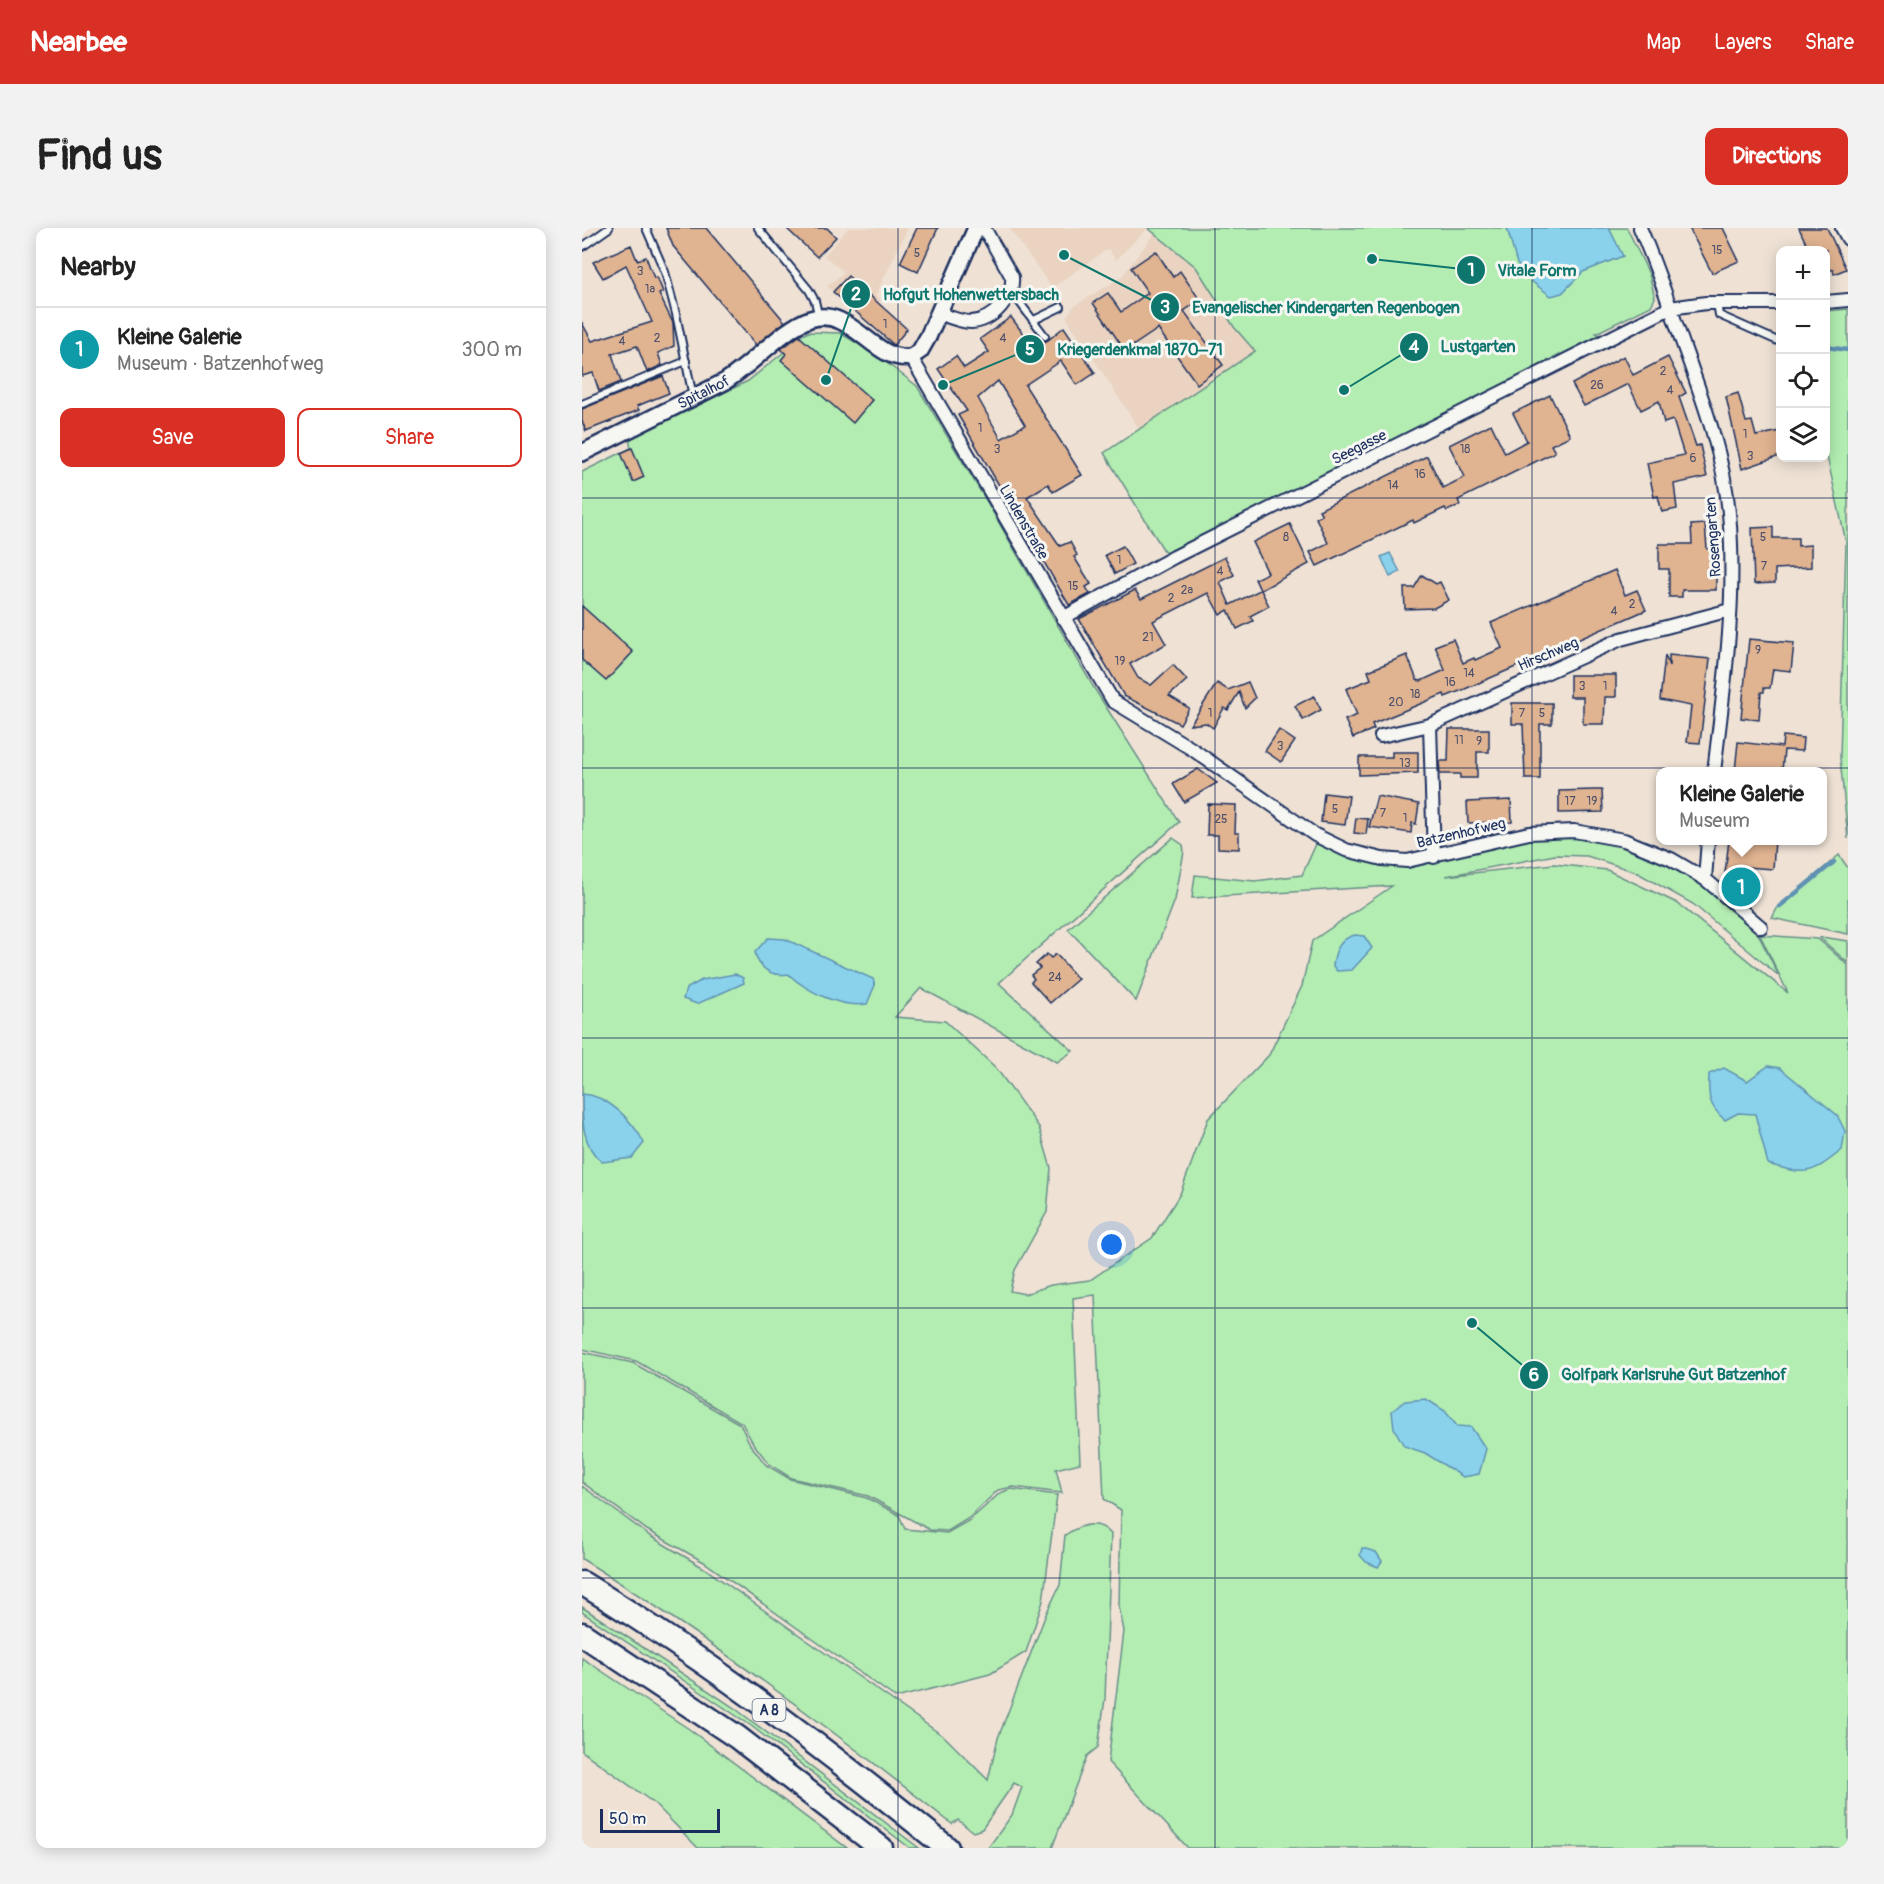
<!DOCTYPE html>
<html lang="en">
<head>
<meta charset="utf-8">
<style>
  :root { --surface:#fff; --page:#f2f2f2; --text:#222; --muted:#767676; --line:#e0e0e0; --accent:#d93025 }
  body { margin:0; font-family:Pangolin,sans-serif; background:var(--page); color:var(--text) }
  .controls { position:absolute; right:18px; top:18px; display:grid; overflow:hidden; border-radius:12px; box-shadow:0 3px 15px #0003 }
  .controls button { width:54px; height:54px; display:grid; place-items:center; padding:0; border:0; border-bottom:2px solid var(--line); background:var(--surface); color:var(--text); font:30px sans-serif }
  .scale { position:absolute; left:18px; bottom:15px; width:120px; box-sizing:border-box; padding-left:6px; border:3px solid #1b2f5e; border-top:0; font-size:16px; line-height:21px; white-space:nowrap; color:#1b2f5e; -webkit-text-stroke:4px #f6f6f2; paint-order:stroke }
  .you { position:absolute; left:530px; top:1017px; width:21px; height:21px; margin:-15px; border:4px solid #fff; border-radius:50%; background:#1a73e8; box-shadow:0 0 0 9px #1a73e833 }
  .badge { display:grid; place-items:center; width:39px; height:39px; border-radius:50%; background:var(--accent); color:#fff; font-size:20px; font-weight:700 }
  .pin { position:absolute; translate:-50% -50%; border:3px solid #fff; box-shadow:0 2px 6px #0006 }
  .popup { position:absolute; left:1074px; top:539px; width:171px; height:78px; box-sizing:border-box; display:grid; place-content:center; border-radius:12px; background:var(--surface); filter:drop-shadow(0 2px 4px #0005); font-size:20px; white-space:nowrap; color:var(--muted) }
  .popup b { font-size:22px; color:var(--text) }
  .popup::after { content:''; position:absolute; left:50%; top:100%; margin-left:-12px; border:12px solid transparent; border-top-color:var(--surface) }
  .list { margin:0; padding:0; list-style:none }
  h2 { display:flex; justify-content:space-between; align-items:center; height:78px; margin:0; padding:0 24px; font-size:26px }
  h2 small { font-size:20px; font-weight:400; color:var(--muted) }
  .list li { display:grid; grid-template-columns:39px 1fr auto; gap:18px; align-items:center; box-sizing:border-box; height:84px; padding:0 24px; border-top:2px solid var(--line) }
  .list b { display:block; font-size:22px; white-space:nowrap }
  .list p { margin:0; font-size:20px; white-space:nowrap; color:var(--muted) }
  .list em { font-size:20px; font-style:normal; color:var(--muted) }
  .actions { display:flex; gap:12px; padding:18px 24px }
  .actions a { flex:1; padding:14px 0; border:2px solid var(--accent); border-radius:12px; text-align:center; font-size:21px; color:var(--accent) }
  .actions .main { background:var(--accent); color:#fff }
  .icon { flex:none; width:33px; height:33px; fill:none; stroke:currentColor; stroke-width:2; stroke-linecap:round; stroke-linejoin:round }
  .map { position:relative; flex:none; width:1266px; height:1620px; overflow:hidden; border-radius:12px }
  header { display:flex; align-items:center; gap:36px; box-sizing:border-box; height:84px; padding:0 30px; background:var(--accent); color:#fff }
  header strong { font-size:28px }
  nav { display:flex; gap:33px; margin-inline-start:auto; font-size:21px }
  .intro { display:flex; align-items:center; justify-content:space-between; box-sizing:border-box; height:144px; padding:0 36px }
  h1 { margin:0; font-size:42px }
  .button { padding:15px 27px; border-radius:12px; background:var(--accent); color:#fff; font-size:21px; font-weight:700 }
  main { display:flex; gap:36px; padding:0 36px }
  aside { flex:1; background:var(--surface); border-radius:12px; box-shadow:0 3px 15px #0003 }
  .map>svg:first-child { display:block }
  .built { fill:#ead4c1 }
  .green { fill:#b3edb1; stroke:#678e88; stroke-width:1.5 }
  .water { fill:#8ad2eb; stroke:#5e91b3; stroke-width:1.5 }
  .lines { fill:none; stroke-linecap:round; stroke-linejoin:round }
  .stream { stroke:#5e91b3; stroke-width:4.5 }
  .building { fill:#e0b391; stroke:#1b2f5e; stroke-width:1.5; fill-rule:evenodd }
  .service-casing { stroke:#1b2f5e; stroke-width:10 }
  .minor-casing { stroke:#1b2f5e; stroke-width:16 }
  .tertiary-casing { stroke:#1b2f5e; stroke-width:20 }
  .motorway-casing { stroke:#1b2f5e; stroke-width:27 }
  .service { stroke:#f6f6f2; stroke-width:6 }
  .minor { stroke:#f6f6f2; stroke-width:12 }
  .tertiary { stroke:#f6f6f2; stroke-width:15 }
  .motorway { stroke:#f6f6f2; stroke-width:22 }
  .grid { fill:none; stroke:#1b2f5e; stroke-width:1.5; stroke-opacity:0.55 }
  .labels { text-anchor:middle; stroke-width:6; stroke-linejoin:round; paint-order:stroke }
  .number-label { font-size:12px; fill:#4c506b }
  .shield { fill:#f6f6f2; stroke:#5d6b8a; stroke-width:1.5 }
  .shield-label { font-size:14px; font-weight:bold; fill:#1b2f5e }
  .street-label { font-size:15px; fill:#1b2f5e; stroke:#f6f6f2 }
  .leader { fill:none; stroke:#0f766e; stroke-width:2 }
  .callout-dot { fill:#0f766e; stroke:#f6f6f2; stroke-width:2 }
  .mark-label { font-size:18px; text-anchor:middle; font-weight:bold; fill:#fff }
  .callout-label { font-size:16px; text-anchor:middle; font-weight:bold; fill:#0f766e; stroke:#f6f6f2; stroke-width:6; stroke-linejoin:round; paint-order:stroke }
</style>
</head>
<body>
<header>
<strong>Nearbee</strong>
<nav><a>Map</a><a>Layers</a><a>Share</a></nav>
</header>
<div class="intro"><h1>Find us</h1><a class="button">Directions</a></div>
<main>
<aside>
<h2>Nearby<small></small></h2>
<ul class="list">
<li><span class="badge" style="background:#0f9aa8">1</span><div><b>Kleine Galerie</b><p>Museum · Batzenhofweg</p></div><em>300 m</em></li>
</ul>
<div class="actions"><a class="main">Save</a><a>Share</a></div>
</aside>
<div class="map">
<svg width="1266" height="1620" viewBox="0 0 1266 1620">
  <rect width="100%" height="100%" fill="#efe2d5"/>
  <filter id="ink" filterUnits="userSpaceOnUse"><feTurbulence type="fractalNoise" baseFrequency=".0167" numOctaves="2"/><feDisplacementMap in="SourceGraphic" scale="12" xChannelSelector="R" yChannelSelector="G"/><feConvolveMatrix kernelMatrix="1 2 1 2 8 2 1 2 1" color-interpolation-filters="sRGB"/></filter>
  <g filter="url(#ink)">
    <g class="built">
      <polygon points="266,0 326,0 294,67 299,72 282,91 245,58 262,44 242,28"/>
      <polygon points="427,0 566,0 534,32 526,21 470,60"/>
      <polygon points="572,6 614,39 652,99 673,123 557,201 484,89 492,78 539,49"/>
    </g>
    <g class="green">
      <polygon points="566,0 1045,0 1067,46 1073,70 1069,78 1014,105 1018,107 584,326 522,225 673,123 652,99 614,39"/>
      <polygon points="1266,81 1266,611 1258,530 1264,314 1244,224 1244,83"/>
      <polygon points="226,104 258,105 293,126 335,158 405,274 512,460 597,594 417,755 491,823 475,834 339,760 313,789 363,793 414,840 457,899 469,940 465,984 433,1042 428,1063 443,1066 469,1057 508,1052 570,1010 598,966 626,891 687,827 720,758 730,713 810,658 610,670 613,647 673,653 720,647 735,614 763,627 827,640 945,610 980,607 1014,611 1054,622 1123,656 1175,704 1197,748 1111,676 1054,644 1005,628 973,627 864,648 972,636 1025,642 1095,675 1206,765 1178,707 1236,711 1266,737 1266,1620 606,1620 526,1534 542,1403 537,1378 539,1282 522,1271 513,1067 491,1070 498,1235 474,1241 480,1265 431,1259 416,1262 387,1290 366,1303 348,1302 286,1268 209,1250 187,1236 171,1215 160,1195 54,1133 0,1121 0,244 49,220 47,211 166,153 202,124 212,112"/>
      <polygon points="591,610 601,617 602,624 593,672 554,773 486,701"/>
      <polygon points="1257,627 1266,640 1266,706 1190,690 1196,679"/>
      <polygon points="1239,709 1266,713 1266,735 1238,710"/>
      <polygon points="0,1124 51,1135 158,1196 168,1216 184,1237 208,1251 285,1270 317,1287 323,1301 365,1305 388,1292 418,1265 429,1261 475,1267 461,1373 444,1424 408,1446 314,1470 122,1334 65,1302 0,1254"/>
      <path d="M0,1258L68,1308L122,1340L364,1510L406,1552L416,1510L464,1386L478,1357L483,1307C498,1297 516,1291 529,1306L523,1471L516,1519L505,1528L470,1620H406L430,1587L440,1559L432,1555L400,1601L391,1604L376,1592L370,1596C251,1502 129,1411 0,1331Z"/>
      <polygon points="0,1379 151,1479 337,1620 328,1620 168,1497 0,1384"/>
      <polygon points="0,1430 107,1501 265,1620 116,1620 73,1576 0,1523"/>
    </g>
    <g class="water">
      <polygon points="925,0 1027,0 1041,28 1001,44 980,65 969,68 949,53 935,36"/>
      <polygon points="808,325 818,344 808,349 799,329"/>
      <path d="M773,707L782,708L790,720L770,742L755,743L751,738C752,724 758,710 773,707Z"/>
      <path d="M186,710L203,711L291,751L293,757L285,776C258,780 226,764 206,746C189,749 176,740 173,724Z"/>
      <polygon points="153,746 161,750 162,755 115,776 101,771 104,761 120,752"/>
      <path d="M1186,838L1198,840L1255,887L1263,903L1260,922C1228,948 1224,947 1186,936L1173,886L1156,885L1143,892C1126,878 1126,867 1127,846L1142,840L1165,853Z"/>
      <path d="M0,866C26,867 51,893 62,915L50,930L20,934C0,918 0,892 0,866Z"/>
      <polygon points="844,1171 863,1183 875,1198 889,1199 904,1221 897,1246 881,1249 843,1225 822,1218 812,1200 810,1183 823,1173"/>
      <polygon points="780,1320 794,1324 800,1333 796,1339 784,1334 778,1327"/>
    </g>
    <g class="lines">
      <g class="stream">
        <polyline points="1244,119 1266,122"/>
        <polyline points="1198,678 1252,634"/>
      </g>
    </g>
    <g class="building">
      <polygon points="84,0 124,0 203,94 174,117 91,18"/>
      <polygon points="204,0 245,0 254,9 235,29"/>
      <polygon points="335,0 356,0 336,44 318,35"/>
      <polygon points="1107,0 1141,0 1157,33 1130,45"/>
      <polygon points="1217,0 1245,0 1264,41 1252,46 1251,41 1244,44 1244,22 1227,22"/>
      <polygon points="49,17 55,32 64,29 72,50 75,49 81,64 77,66 91,95 92,118 76,125 80,137 65,144 55,118 30,126 39,154 17,163 11,145 0,148 0,95 10,113 70,94 44,37 21,50 11,34"/>
      <polygon points="574,23 591,49 598,43 618,72 602,83 641,137 615,156 576,101 543,123 511,75 526,65 539,84 566,65 549,40"/>
      <polygon points="266,48 325,101 312,117 251,64"/>
      <path d="M429,89L451,119L466,112L482,99L513,145L495,157L479,133L443,157L500,247L471,264L466,256L445,269L478,318L488,314L495,327L492,329L509,356L504,359L508,366L487,377L376,187L385,183L356,141L374,128L382,140L407,124L398,111ZM416,153L443,197L419,211L396,170Z"/>
      <polygon points="217,108 290,172 271,195 199,132 204,126 199,121"/>
      <polygon points="1042,128 1051,147 1086,129 1104,165 1097,169 1114,218 1118,217 1125,249 1092,256 1095,281 1080,284 1076,268 1072,269 1065,235 1102,227 1091,192 1082,195 1077,173 1059,182 1046,156 1002,178 990,156"/>
      <polygon points="81,148 87,165 55,178 57,182 4,203 0,193 0,181"/>
      <polygon points="1156,165 1164,194 1170,193 1174,208 1198,203 1198,228 1160,241 1144,169"/>
      <polygon points="968,167 988,208 969,217 973,224 876,272 878,277 865,283 863,280 832,295 831,292 735,338 728,324 746,315 734,290 740,287 737,282 845,228 861,260 883,249 867,217 909,196 923,225 945,213 931,185"/>
      <polygon points="50,220 62,249 51,254 39,225"/>
      <polygon points="708,296 727,336 679,362 687,378 668,388 671,393 655,401 646,382 638,387 626,365 571,393 584,416 548,436 556,450 569,457 591,437 605,452 587,468 607,480 598,496 542,468 497,391 553,362 559,371 643,329 652,347 638,354 648,377 678,362 673,351 686,345 671,314"/>
      <polygon points="1123,296 1125,321 1134,321 1134,362 1100,362 1100,369 1087,369 1087,341 1077,341 1077,316 1110,316 1109,297"/>
      <polygon points="1191,299 1191,310 1216,310 1216,318 1229,317 1229,339 1193,341 1193,355 1172,356 1170,300"/>
      <polygon points="541,318 551,336 533,346 523,327"/>
      <polygon points="1033,342 1043,367 1055,362 1064,382 883,461 863,469 862,466 790,496 792,501 771,510 763,492 775,487 764,461 789,451 786,443 825,427 835,452 839,453 863,442 853,418 871,411 881,435 892,430 893,432 920,420 909,395"/>
      <polygon points="840,347 854,356 858,354 867,372 852,380 823,381 822,360 832,360"/>
      <polygon points="0,378 51,424 24,453 0,432"/>
      <polygon points="1167,411 1212,415 1209,443 1191,441 1188,460 1182,460 1182,464 1179,464 1177,492 1159,490"/>
      <polygon points="1083,427 1087,438 1087,427 1128,431 1118,515 1105,514 1109,478 1078,472"/>
      <polygon points="988,447 1034,447 1034,469 1023,469 1022,496 1001,496 1001,469 988,469"/>
      <polygon points="666,454 673,470 663,480 657,464 646,482 642,480 631,500 624,495 608,497 635,455 646,462"/>
      <polygon points="732,468 739,482 721,492 713,478"/>
      <polygon points="930,475 970,475 970,496 958,496 958,551 943,551 941,496 930,496"/>
      <polygon points="867,501 907,501 907,524 895,524 895,550 878,550 878,546 858,546 857,533 866,533"/>
      <polygon points="697,502 713,513 699,534 683,523"/>
      <polygon points="1201,508 1221,510 1220,523 1202,522 1200,543 1153,543 1156,514 1200,519"/>
      <polygon points="810,524 836,524 836,545 777,547 777,529 810,529"/>
      <polygon points="616,541 635,555 602,574 591,556"/>
      <polygon points="1012,562 1020,562 1021,584 977,585 977,563"/>
      <polygon points="742,565 767,568 763,597 739,594"/>
      <polygon points="795,568 837,576 834,596 830,595 829,605 787,599"/>
      <polygon points="929,572 930,594 886,595 885,574"/>
      <polygon points="626,576 654,577 653,605 657,605 657,621 636,620 636,607 625,607"/>
      <polygon points="774,590 786,591 784,606 772,605"/>
      <polygon points="1147,612 1193,612 1191,641 1164,639 1163,647 1143,645"/>
      <polygon points="465,726 469,730 474,726 496,751 468,775 449,754 452,751 449,747 458,740 454,736"/>
    </g>
    <g class="lines">
      <g class="service-casing">
        <g id="service">
          <polyline points="64,0 83,44 94,86 111,169"/>
          <polyline points="176,0 227,62 233,73 237,90"/>
          <polyline points="0,19 27,0"/>
          <polyline points="429,63 463,108"/>
          <polyline points="1135,75 1137,87 1198,114"/>
          <polyline points="452,92 479,79"/>
          <polyline points="0,176 104,133"/>
        </g>
      </g>
      <g class="minor-casing">
        <g id="minor">
          <path d="M1058,0C1075,39 1088,79 1102,119C1121,172 1142,229 1147,285C1155,372 1142,458 1132,544"/>
          <polyline points="1260,0 1266,11"/>
          <polyline points="1244,74 1266,72"/>
          <path d="M357,85C367,89 378,94 389,94C411,93 432,69 430,49L402,0"/>
          <polyline points="329,129 531,473 610,521 733,607 764,622 800,631 825,633 947,605 992,603 1042,612 1089,631 1123,651 1179,699"/>
          <polyline points="481,390 592,329 1088,80 1124,75 1198,75"/>
          <polyline points="848,497 852,629"/>
          <polyline points="799,508 848,497 1039,411 1148,382"/>
          <polyline points="1123,651 1126,612"/>
        </g>
      </g>
      <g class="tertiary-casing">
        <g id="tertiary">
          <path id="s1" d="M0,225L142,154C169,138 201,100 228,91C270,77 291,135 329,129L338,123L346,109L394,0"/>
        </g>
      </g>
      <g class="motorway-casing">
        <g id="motorway">
          <path d="M0,1355C128,1433 249,1525 365,1620"/>
          <polyline points="0,1406 155,1509 299,1620"/>
        </g>
      </g>
      <use href="#service" class="service"/>
      <use href="#minor" class="minor"/>
      <use href="#tertiary" class="tertiary"/>
      <use href="#motorway" class="motorway"/>
    </g>
  </g>
  <path class="grid" d="M316,0V1620M633,0V1620M950,0V1620M0,270H1266M0,540H1266M0,810H1266M0,1080H1266M0,1350H1266"/>
  <g class="labels">
    <g class="number-label">
      <text x="1135" y="26">15</text>
      <text x="335" y="29">5</text>
      <text x="58" y="47">3</text>
      <text x="68" y="65">1a</text>
      <text x="303" y="100">1</text>
      <text x="75" y="114">2</text>
      <text x="421" y="114">4</text>
      <text x="40" y="117">4</text>
      <text x="1081" y="147">2</text>
      <text x="1015" y="161">26</text>
      <text x="1088" y="166">4</text>
      <text x="398" y="204">1</text>
      <text x="1163" y="210">1</text>
      <text x="415" y="225">3</text>
      <text x="883" y="225">18</text>
      <text x="1168" y="232">3</text>
      <text x="1111" y="234">6</text>
      <text x="838" y="250">16</text>
      <text x="811" y="261">14</text>
      <text x="704" y="313">8</text>
      <text x="1181" y="313">5</text>
      <text x="537" y="336">1</text>
      <text x="1182" y="342">7</text>
      <text x="638" y="347">4</text>
      <text x="491" y="362">15</text>
      <text x="605" y="366">2a</text>
      <text x="589" y="374">2</text>
      <text x="1050" y="380">2</text>
      <text x="1032" y="387">4</text>
      <text x="566" y="413">21</text>
      <text x="1176" y="426">9</text>
      <text x="538" y="437">19</text>
      <text x="887" y="449">14</text>
      <text x="868" y="458">16</text>
      <text x="1000" y="462">3</text>
      <text x="1023" y="462">1</text>
      <text x="833" y="470">18</text>
      <text x="814" y="478">20</text>
      <text x="628" y="489">1</text>
      <text x="940" y="489">7</text>
      <text x="960" y="489">5</text>
      <text x="877" y="516">11</text>
      <text x="897" y="517">9</text>
      <text x="698" y="522">3</text>
      <text x="823" y="539">13</text>
      <text x="988" y="577">17</text>
      <text x="1010" y="577">19</text>
      <text x="753" y="585">5</text>
      <text x="801" y="589">7</text>
      <text x="823" y="594">1</text>
      <text x="639" y="595">25</text>
      <text x="473" y="753">24</text>
    </g>
    <rect class="shield" x="170.5" y="1471" width="33" height="22" rx="4.5"/>
    <g class="shield-label">
      <text x="187" y="1487">A 8</text>
    </g>
    <g class="street-label">
      <text dy="5" stroke="none"><textPath href="#s1" startOffset="136">Spitalhof</textPath></text>
      <text transform="translate(777 219) rotate(-27)" y="5">Seegasse</text>
      <text transform="translate(442 294) rotate(60)" y="5">Lindenstraße</text>
      <text transform="translate(1131 309) rotate(-94)" y="5">Rosengarten</text>
      <text transform="translate(966 426) rotate(-23)" y="5">Hirschweg</text>
      <text transform="translate(879 605) rotate(-13)" y="5">Batzenhofweg</text>
    </g>
  </g>
  <path class="leader" d="M790 31L889 42M244 152L274 66M482 27L583 79M762 162L832 119M361 157L448 121M890 1095L952 1147"/>
  <g class="callout-dot">
    <circle cx="790" cy="31" r="6"/>
    <circle cx="244" cy="152" r="6"/>
    <circle cx="482" cy="27" r="6"/>
    <circle cx="762" cy="162" r="6"/>
    <circle cx="361" cy="157" r="6"/>
    <circle cx="890" cy="1095" r="6"/>
    <circle cx="889" cy="42" r="15"/>
    <circle cx="274" cy="66" r="15"/>
    <circle cx="583" cy="79" r="15"/>
    <circle cx="832" cy="119" r="15"/>
    <circle cx="448" cy="121" r="15"/>
    <circle cx="952" cy="1147" r="15"/>
  </g>
  <g class="mark-label">
    <text x="889" y="48">1</text>
    <text x="274" y="72">2</text>
    <text x="583" y="85">3</text>
    <text x="832" y="125">4</text>
    <text x="448" y="127">5</text>
    <text x="952" y="1153">6</text>
  </g>
  <g class="callout-label">
    <text x="955" y="48">Vitale Form</text>
    <text x="389" y="72">Hofgut Hohenwettersbach</text>
    <text x="744" y="85">Evangelischer Kindergarten Regenbogen</text>
    <text x="896" y="124">Lustgarten</text>
    <text x="558" y="127">Kriegerdenkmal 1870–71</text>
    <text x="1092" y="1152">Golfpark Karlsruhe Gut Batzenhof</text>
  </g>
</svg>
<div class="controls">
<button>+</button>
<button>−</button>
<button><svg class="icon" aria-label="locate" viewBox="0 0 24 24"><circle cx="12" cy="12" r="6"/><path d="M12 2v4M12 18v4M2 12h4M18 12h4"/></svg></button>
<button><svg class="icon" aria-label="layers" viewBox="0 0 24 24"><path d="M12 4l9 5-9 5-9-5zM3 14l9 5 9-5"/></svg></button>
</div>
<div class="scale">50 m</div>
<div class="you"></div>
<div class="pin badge" style="left:1159px;top:659px;background:#0f9aa8">1</div>
<div class="popup"><b>Kleine Galerie</b>Museum</div>
</div>
</main>
</body>
</html>
